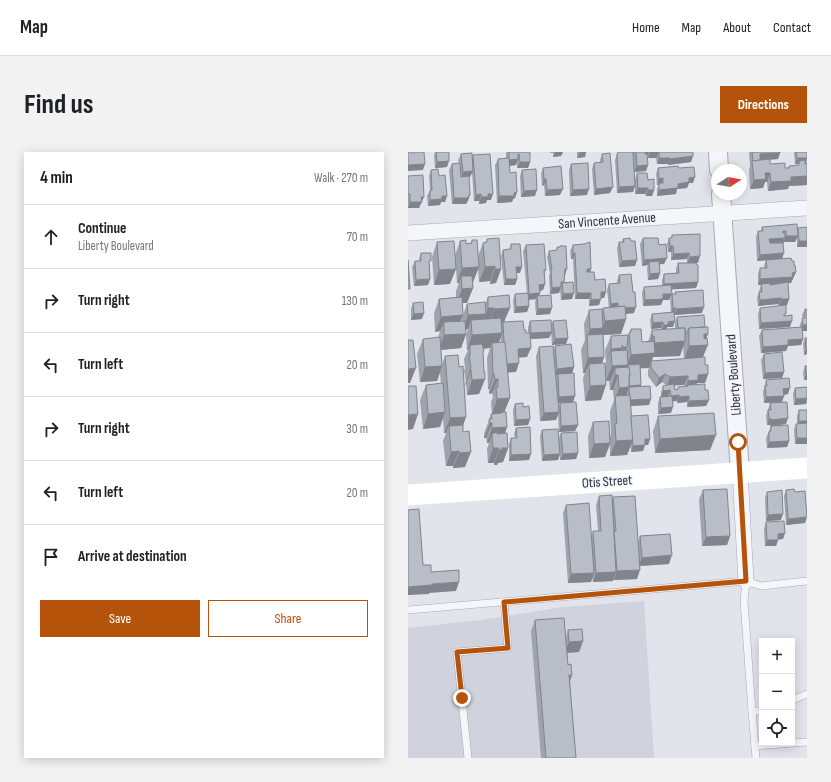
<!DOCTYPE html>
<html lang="en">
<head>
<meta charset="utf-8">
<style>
  :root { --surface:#fff; --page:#f2f2f2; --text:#202124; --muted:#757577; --line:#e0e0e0; --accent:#b45309 }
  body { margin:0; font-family:"Sofia Sans Condensed",sans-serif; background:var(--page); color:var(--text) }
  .controls { position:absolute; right:12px; bottom:12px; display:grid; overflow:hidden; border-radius:0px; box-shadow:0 2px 10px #0003 }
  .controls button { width:36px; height:36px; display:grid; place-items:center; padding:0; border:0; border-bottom:1px solid var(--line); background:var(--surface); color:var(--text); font:20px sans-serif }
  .compass { position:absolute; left:303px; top:12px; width:36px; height:36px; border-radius:50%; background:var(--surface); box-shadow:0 2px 10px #0003; rotate:79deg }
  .stop { position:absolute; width:12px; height:12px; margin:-9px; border:3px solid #b45309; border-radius:50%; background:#fff }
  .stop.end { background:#b45309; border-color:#fff; box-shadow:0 1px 4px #0008 }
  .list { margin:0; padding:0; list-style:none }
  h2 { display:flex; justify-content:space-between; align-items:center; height:52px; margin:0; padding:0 16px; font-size:17px }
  h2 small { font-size:13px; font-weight:400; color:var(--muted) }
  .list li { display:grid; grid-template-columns:26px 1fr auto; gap:12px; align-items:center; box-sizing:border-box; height:64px; padding:0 16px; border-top:1px solid var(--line) }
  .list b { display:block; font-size:15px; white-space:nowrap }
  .list p { margin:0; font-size:13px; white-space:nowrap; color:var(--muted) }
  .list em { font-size:13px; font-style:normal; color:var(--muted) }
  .actions { display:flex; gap:8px; padding:12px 16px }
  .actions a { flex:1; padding:9px 0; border:1px solid var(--accent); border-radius:0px; text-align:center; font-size:14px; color:var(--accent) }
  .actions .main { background:var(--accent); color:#fff }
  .icon { flex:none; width:22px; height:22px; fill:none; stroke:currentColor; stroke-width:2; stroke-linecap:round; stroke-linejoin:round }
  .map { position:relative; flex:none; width:399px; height:606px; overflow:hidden; border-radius:0px }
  header { display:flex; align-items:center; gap:24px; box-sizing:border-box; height:56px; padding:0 20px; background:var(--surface); border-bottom:1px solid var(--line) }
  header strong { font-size:19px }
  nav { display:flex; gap:22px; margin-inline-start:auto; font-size:14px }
  .intro { display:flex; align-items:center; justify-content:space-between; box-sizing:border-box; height:96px; padding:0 24px }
  h1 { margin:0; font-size:28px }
  .button { padding:10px 18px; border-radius:0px; background:var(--accent); color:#fff; font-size:14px; font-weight:700 }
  main { display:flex; gap:24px; padding:0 24px }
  aside { flex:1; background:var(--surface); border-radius:0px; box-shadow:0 2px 10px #0003 }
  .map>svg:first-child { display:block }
  .built { fill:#d0d3dd }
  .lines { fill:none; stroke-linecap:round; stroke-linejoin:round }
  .service-casing { stroke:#a7aab5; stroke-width:8 }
  .minor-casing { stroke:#a7aab5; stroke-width:16 }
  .tertiary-casing { stroke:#a7aab5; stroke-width:20 }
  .service { stroke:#f5f6f9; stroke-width:7 }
  .minor { stroke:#f5f6f9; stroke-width:15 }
  .tertiary { stroke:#f5f6f9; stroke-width:18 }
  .secondary { stroke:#fff; stroke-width:21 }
  .wall { fill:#9fa3ac; fill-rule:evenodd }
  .shaded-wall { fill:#82848c }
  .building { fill:#b9bdc8; stroke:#82848c }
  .route { stroke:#b45309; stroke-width:5 }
  .labels { text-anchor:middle; stroke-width:3; stroke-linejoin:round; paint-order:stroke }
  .street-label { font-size:14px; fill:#2a2f43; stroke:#f2f4f8 }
</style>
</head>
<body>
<header>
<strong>Map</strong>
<nav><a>Home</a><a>Map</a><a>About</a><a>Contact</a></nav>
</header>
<div class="intro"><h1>Find us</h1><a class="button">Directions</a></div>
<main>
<aside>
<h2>4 min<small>Walk · 270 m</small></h2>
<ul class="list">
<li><svg class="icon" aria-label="ahead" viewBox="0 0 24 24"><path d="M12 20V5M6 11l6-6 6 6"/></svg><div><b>Continue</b><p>Liberty Boulevard</p></div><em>70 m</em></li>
<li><svg class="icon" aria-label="right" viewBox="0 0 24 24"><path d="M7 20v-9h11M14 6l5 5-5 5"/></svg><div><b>Turn right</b></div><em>130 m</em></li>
<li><svg class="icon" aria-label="left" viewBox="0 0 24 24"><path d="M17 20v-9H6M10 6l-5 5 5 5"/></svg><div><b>Turn left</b></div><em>20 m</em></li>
<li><svg class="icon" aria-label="right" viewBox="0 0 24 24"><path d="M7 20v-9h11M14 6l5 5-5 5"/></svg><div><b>Turn right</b></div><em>30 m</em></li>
<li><svg class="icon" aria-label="left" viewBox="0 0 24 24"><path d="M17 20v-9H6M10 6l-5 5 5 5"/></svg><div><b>Turn left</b></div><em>20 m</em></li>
<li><svg class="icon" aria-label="arrive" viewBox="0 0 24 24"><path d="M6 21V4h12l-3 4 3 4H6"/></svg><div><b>Arrive at destination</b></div></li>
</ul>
<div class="actions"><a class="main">Save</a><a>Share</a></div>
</aside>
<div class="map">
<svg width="399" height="606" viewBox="0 0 399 606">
  <rect width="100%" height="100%" fill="#e2e4eb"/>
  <polygon class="built" points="236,449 246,606 0,606 0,476 73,468 155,455"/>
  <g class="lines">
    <g class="service-casing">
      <g id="service">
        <polyline points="338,429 336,449 344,559 354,559"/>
        <polyline points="0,458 338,429 353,434 399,429"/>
        <polyline points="384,548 399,542"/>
        <polyline points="344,559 348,606"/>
        <polyline points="347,594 399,590"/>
        <polyline points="60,606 49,500 100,496 96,450"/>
      </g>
    </g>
    <g class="minor-casing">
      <g id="minor">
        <polyline points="0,81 399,56"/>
        <polyline points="332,320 338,429"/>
      </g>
    </g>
    <g class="tertiary-casing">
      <g id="tertiary">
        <polyline points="310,0 311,18"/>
        <polyline points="313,42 332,320"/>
      </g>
    </g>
    <use href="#service" class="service"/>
    <use href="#minor" class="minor"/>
    <use href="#tertiary" class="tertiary"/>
    <polyline class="secondary" points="0,343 399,316"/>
  </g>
  <g class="wall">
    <polygon points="27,0 41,0 39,15 27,16 26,4"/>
    <polygon points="98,0 122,0 122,10 120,16 109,16 109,10 108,13 101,14 102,21 109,40 107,46 105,47 104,50 89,51 87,13 90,7 98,6"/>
    <polygon points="142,0 155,0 153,4 145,5 145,1 142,1"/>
    <polygon points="169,0 178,0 177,5 169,6"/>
    <polygon points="225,0 285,0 283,10 260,13 260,12 249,12 248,6 240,6 240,3 239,3 240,13 238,19 226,20"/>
    <polygon points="341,0 372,0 370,7 362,8 362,12 377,16 380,16 381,14 390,13 390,12 387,12 386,0 399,0 398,11 399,11 399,33 381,34 380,37 360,39 359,30 357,30 355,36 342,37 341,17 342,14"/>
    <polygon points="53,2 64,7 65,3 83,48 79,48 78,51 71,52 71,49 66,49 64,20 62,25 61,25 60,49 59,50 58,52 44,52 41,18 44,12 51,11 50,8"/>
    <polygon points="194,2 202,41 186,43 184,17 186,11 192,11 192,8"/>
    <polygon points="209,2 227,27 229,21 240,28 246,38 244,44 238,44 237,42 227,42 227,34 225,40 209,41 207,8"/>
    <polygon points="163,12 179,43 162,44 161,18"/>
    <polygon points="135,16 152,43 137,44 136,33 134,34 133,22"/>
    <polygon points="250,16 271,16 285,31 281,31 279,36 269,37 268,42 249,44 249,37 251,33 249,33 248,22"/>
    <polygon points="23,18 31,24 37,50 33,50 32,53 20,54 19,44 22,38 21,24"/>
    <polygon points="114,18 127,44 113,45 112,24"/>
    <polygon points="0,24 14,51 13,51 11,56 0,56"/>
    <polygon points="354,75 389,79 390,76 399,75 389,95 389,86 387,90 376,90 375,92 374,107 384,109 386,113 388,120 383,131 380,131 381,147 379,153 370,153 370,152 350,154 349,146 353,133 350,133 350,122 352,116 356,116 356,114 358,108 349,109 348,85 350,79 353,79"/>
    <polygon points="264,83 290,111 288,111 290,130 288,136 263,137 261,148 255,148 253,153 235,154 234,141 236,135 254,134 254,128 256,122 268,121 268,117 270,111 279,111 279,107 263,108 263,100 260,100 259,92 261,86 263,86"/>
    <polygon points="235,86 256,112 252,112 252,121 250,127 240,128 239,116 240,113 234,114 232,92"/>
    <path d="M79,87L93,117L88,131L82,132V129L71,130L70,116L65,130H64L65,136L59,151H54L55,163L53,169H54V166L59,152H77L80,145L97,170L116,178L118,181H120V175L122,169L143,174L145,169L160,186L158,192L144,193L143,180L141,186L122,187L119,205H111L108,220H99L97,260L99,275L97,281L100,296L95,310L90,311L89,313H86V311H80L79,297L81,291H79L78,286H76V282L83,262H84L83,250L85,245L84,241L81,242V237H80L79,206L82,196L75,197V202L77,227L71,242L59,243L58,232L57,233L58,230L56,219L57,216L56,207L60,198H59L58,183L60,177L58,178V182L53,196L33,198L34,212L37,204L55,275L57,315L45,316V314H38L35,289L38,281H36L35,266L32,275L15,277L12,248L18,233L33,232L32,221L29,229L12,230L9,202L15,187L30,186L32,179L27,180L26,161L31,147L48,145V139L51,131H49L47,103L52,89L58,92H62L64,88L70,104L75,91L78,90ZM93,186V191H91Z"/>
    <polygon points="215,87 223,89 229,108 227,114 211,115 209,96 211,90 214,90"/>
    <polygon points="29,90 42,132 26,133 24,105"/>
    <polygon points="103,92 112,121 109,121 109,127 107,133 96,133 93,104 95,98 101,98"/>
    <polygon points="118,93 138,118 136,122 137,132 135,138 132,139 131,143 142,162 128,163 127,150 128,147 120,148 121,154 119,160 106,161 105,148 107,142 119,141 115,99"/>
    <polygon points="165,93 183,117 182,120 187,128 198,140 196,146 193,146 191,153 181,154 181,147 167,147 165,107 163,107 162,99"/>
    <polygon points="152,94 157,123 156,131 164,147 153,148 152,138 151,141 142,142 141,124 142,122 139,105 141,99 148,99 149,95 151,95"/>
    <polygon points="13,101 22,113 22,127 20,133 6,134 4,115 7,109 11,109 11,107"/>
    <polygon points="211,123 226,161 218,162 218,167 213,182 195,183 196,205 194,211 193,248 177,249 175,226 177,221 175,221 173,198 177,188 176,172 181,158 194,160 195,156 201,156 199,138 201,132 209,131 209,129"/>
    <path d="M267,140L294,161L267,163V169L265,175H259V177H267V171L269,165L297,175L298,186L295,206L300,222L297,231H289V232L297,238L301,248L298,254L279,255V250L269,251V249H264L263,261L250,262V251L252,245H253V240L255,234L258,233L254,230L248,235L240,224V218L241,216H232L233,234L241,253L222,254L223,265L242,287L240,293H237L235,299L223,300V294L219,303L202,304V293L197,305L181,306L180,284L185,270L202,285L203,281L202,259L206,248L205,238H202L201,230L202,229H198L197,214L198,211L197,198L203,184L220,183L223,177L234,190H240L244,178H253V176L243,177L242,168L244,162L263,161L262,148L264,142H267ZM275,194L276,207L244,209L245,205L272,204ZM266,233H276L277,235H270L269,237L267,238Z"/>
    <polygon points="5,151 14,167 3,168 3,157"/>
    <polygon points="352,156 378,164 382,175 351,177 350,162"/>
    <polygon points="397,157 399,157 399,179 395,179 395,187 393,193 380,194 378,199 353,201 351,184 354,178 392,175 392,172 395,166 394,163"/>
    <polygon points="397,186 399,202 396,203 395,192"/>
    <polygon points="147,194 166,215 164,221 167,244 165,250 150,251 151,254 152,251 170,273 167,279 151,280 150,263 148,268 132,269 128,204 131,195 146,198"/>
    <polygon points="356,202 376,220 374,226 355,227 353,208"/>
    <polygon points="397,214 399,214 399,228 396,228 395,220"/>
    <polygon points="358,228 380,242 376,243 374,250 356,251 355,240"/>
    <polygon points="399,235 399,250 398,252 386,253 385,242 387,236"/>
    <polygon points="362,251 378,272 362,274 362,273 359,273 358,264"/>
    <polygon points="107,252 115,255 122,267 120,273 106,274 105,258"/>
    <polygon points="391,258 399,292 387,292 386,278 388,272 389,272 389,264"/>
    <polygon points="250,264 308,283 302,298 247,301 245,279"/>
    <polygon points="363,274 381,289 379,295 359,296 358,286"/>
    <polygon points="108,276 121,308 101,309 101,292 103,286 107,286 106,282"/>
    <polygon points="134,278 151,286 153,281 170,301 168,307 152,308 152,301 150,308 134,309 132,284"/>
    <polygon points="295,338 322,384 319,393 294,394 291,347"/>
    <polygon points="378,338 387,340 397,371 378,373 376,344"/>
    <polygon points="359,340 373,368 358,369 357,346"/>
    <polygon points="191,344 204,349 205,345 230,390 232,384 261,412 232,414 229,427 206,428 206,426 205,429 185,430 184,426 183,430 160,431 155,361 158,353 184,383 185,379 190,379 188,353"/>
    <polygon points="358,370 377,381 375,387 370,387 368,394 357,394 356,377"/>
    <polygon points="127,468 158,485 160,478 175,489 171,500 159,501 160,513 164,523 162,530 168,606 133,606 123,479"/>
  </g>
  <g class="shaded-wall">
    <polygon points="147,0 155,0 153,4 145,5"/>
    <polygon points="172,0 178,0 177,5 169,6"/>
    <polygon points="236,0 241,0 240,3 235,3"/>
    <polygon points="242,0 251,0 248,6 240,6"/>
    <polygon points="372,1 370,7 350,8 352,2"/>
    <polygon points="110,2 111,2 108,13 99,14 101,8"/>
    <polygon points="285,4 283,10 260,13 262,7"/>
    <polygon points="251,6 262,6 260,12 249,12"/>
    <polygon points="389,6 399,6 398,12 391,12 391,9 390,12 387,12"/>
    <polygon points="41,9 39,15 27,16 29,10"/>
    <polygon points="112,10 122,10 120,16 109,16"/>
    <polygon points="17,12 15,18 0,19 0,13"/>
    <polygon points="240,13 238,19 226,20 229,14"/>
    <polygon points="65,19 62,25 53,26 55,20"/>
    <polygon points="357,21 362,21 359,30 357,30 355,36 342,37 346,28"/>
    <polygon points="399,24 399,33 381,34 380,37 360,39 363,30 383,25"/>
    <polygon points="287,25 285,31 281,31 279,36 269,37 268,42 249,44 251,38 270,32 281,26"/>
    <polygon points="255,26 253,32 251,31 251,33 249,33 251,27"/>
    <polygon points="136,27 138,27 136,33 134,34"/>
    <polygon points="227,34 225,40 209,41 211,35"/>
    <polygon points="205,35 202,41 186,43 188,37"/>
    <polygon points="230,36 240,36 237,42 227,42"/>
    <polygon points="155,37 152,43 137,44 139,38"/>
    <polygon points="181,37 179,43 162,44 165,38"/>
    <polygon points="129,38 127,44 113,45 116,39"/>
    <polygon points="240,38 246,38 244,44 238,44"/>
    <polygon points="109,40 107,46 105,47 104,50 89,51 91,44 106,41"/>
    <polygon points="73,42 71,49 66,49 68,43"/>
    <polygon points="80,42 85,42 83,48 79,48 78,51 71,52 73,45"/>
    <polygon points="62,43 60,49 59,50 58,52 44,52 46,46"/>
    <polygon points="34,44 39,44 37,50 33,50 32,53 20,54 22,48"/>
    <polygon points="13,45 16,45 11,56 0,56 2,50"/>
    <polygon points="378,84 390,84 387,90 376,90"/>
    <polygon points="377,86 375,92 359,93 361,87"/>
    <polygon points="391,89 399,89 399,95 389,95"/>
    <polygon points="262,94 265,94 263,100 260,100"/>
    <polygon points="165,101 167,101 165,107 163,107"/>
    <polygon points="281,101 279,107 263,108 266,102"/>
    <polygon points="376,101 374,107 349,109 352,103"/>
    <polygon points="292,104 290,111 279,111 282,105"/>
    <polygon points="259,106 256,112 241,113 241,110 240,113 234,114 236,108"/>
    <polygon points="229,108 227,114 211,115 214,109"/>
    <polygon points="87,114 82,129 71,130 77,115"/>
    <polygon points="71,115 65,130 54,131 53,124 51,131 49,131 54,116"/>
    <polygon points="108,115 114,115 112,121 106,121"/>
    <polygon points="48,117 42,132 26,133 31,118"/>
    <polygon points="87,117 93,117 88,131 82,132"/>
    <polygon points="157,117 159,117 157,123 154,123"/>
    <polygon points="179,117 183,117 181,123 177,123"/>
    <polygon points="388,120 383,131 353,133 353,132 353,133 350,133 352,127"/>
    <polygon points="252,121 250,127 240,128 242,122"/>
    <polygon points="22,127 20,133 6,134 8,128"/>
    <polygon points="98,127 109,127 107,133 96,133"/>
    <polygon points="153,130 156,130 155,134 154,131 151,141 142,142 144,136"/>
    <polygon points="290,130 288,136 254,138 256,132"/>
    <polygon points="137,132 135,138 129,139 131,133"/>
    <polygon points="65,136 59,151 49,151 54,137"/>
    <polygon points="193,140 198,140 196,146 190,146"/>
    <polygon points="132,141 130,147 129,144 128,147 119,148 121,142"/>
    <polygon points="166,141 164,147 153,148 155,142"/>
    <polygon points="169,141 183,141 181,147 167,147"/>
    <polygon points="255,142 264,142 261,148 255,148 253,153 235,154 237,148"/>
    <polygon points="373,146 370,152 350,154 352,148"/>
    <polygon points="193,147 191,153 181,154 183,148"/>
    <polygon points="373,147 381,147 379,153 370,153"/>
    <polygon points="210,151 208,157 201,158 203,152"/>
    <polygon points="121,154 119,160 106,161 108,155"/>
    <polygon points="228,155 226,161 208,163 210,157"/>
    <polygon points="296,155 294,161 266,163 269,157"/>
    <polygon points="80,156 86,156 81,170 75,171"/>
    <polygon points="102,156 96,170 81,172 86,157"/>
    <polygon points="144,156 142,162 128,163 130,157"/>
    <polygon points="265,156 268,156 266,162 263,162"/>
    <polygon points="16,161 14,167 3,168 6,162"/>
    <polygon points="78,162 72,176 63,168 60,177 55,178 60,163"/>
    <polygon points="55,163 49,178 36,170 32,179 27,180 33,165"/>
    <polygon points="218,167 213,182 193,183 179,186 182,177 194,176 197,169"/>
    <polygon points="267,169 265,175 259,175 258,179 253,179 256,173 260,170"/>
    <polygon points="384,169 382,175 351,177 353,171"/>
    <polygon points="255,170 253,176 243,177 245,171"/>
    <polygon points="395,173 399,173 399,179 392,179"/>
    <polygon points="144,180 141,186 121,187 123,181"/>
    <polygon points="94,181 89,196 84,191 82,196 62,198 62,193 60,198 59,198 64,183"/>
    <polygon points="281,181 300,182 296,193 300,193 294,207 276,208 281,194"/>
    <polygon points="58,182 53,196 31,198 36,183"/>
    <polygon points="244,184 246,184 241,198 239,199"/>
    <polygon points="160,186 158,192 144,193 147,187"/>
    <polygon points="395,187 393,193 380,194 378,199 353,201 355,195 380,188"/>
    <polygon points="277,189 272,204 245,205 243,211 243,209 241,216 219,217 210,223 205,238 202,238 207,223 207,216 202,229 198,229 204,214 219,213 223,203 243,201 247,191"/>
    <polygon points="215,195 219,195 213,210 210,210"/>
    <polygon points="123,196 119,205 107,206 110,197"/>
    <polygon points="214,196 209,211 203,199 198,211 203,197"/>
    <polygon points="398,197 399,197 399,202 396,203"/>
    <polygon points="196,205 191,220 181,212 177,221 175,221 180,206"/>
    <polygon points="111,211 108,220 94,221 97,212"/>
    <polygon points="34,214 29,229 12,230 17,215"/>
    <polygon points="166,215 164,221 147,223 149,217"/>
    <polygon points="8,216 2,231 0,231 0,217"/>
    <polygon points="62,218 63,218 58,232 57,233"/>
    <polygon points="376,220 374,226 355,227 357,221"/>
    <polygon points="85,222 86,222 81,237 80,237"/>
    <polygon points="257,222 254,230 248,235 251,226"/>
    <polygon points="300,222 297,231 289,231 287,237 280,234 280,233 278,237 277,237 280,229 290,223"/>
    <polygon points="398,222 399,222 399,228 396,228"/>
    <polygon points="221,223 222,223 220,234 233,233 231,239 221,235 216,250 207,247 211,236"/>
    <polygon points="280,224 276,233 259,234 262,225"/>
    <polygon points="77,227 71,242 59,243 64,228"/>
    <polygon points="87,227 90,227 84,241 81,242"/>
    <polygon points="198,233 193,248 177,249 182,234"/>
    <polygon points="382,236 380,242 373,243 375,237"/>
    <polygon points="262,238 260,244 253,245 255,239"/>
    <polygon points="271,243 269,249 260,250 263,244"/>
    <polygon points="167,244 165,250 149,251 151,245"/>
    <polygon points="281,244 279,250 269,251 271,245"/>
    <polygon points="376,244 374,250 356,251 358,245"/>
    <polygon points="102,246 96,261 94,260 93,261 84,262 89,247"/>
    <polygon points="399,246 398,252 386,253 388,247"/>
    <polygon points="243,247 241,253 220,254 222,248"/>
    <polygon points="301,248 298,254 279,255 281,249"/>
    <polygon points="265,255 263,261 250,262 253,256"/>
    <polygon points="37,260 32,275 15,277 20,262"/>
    <polygon points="151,260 148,268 132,269 136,261"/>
    <polygon points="10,262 5,277 0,278 0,263"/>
    <polygon points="58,265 53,280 41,274 38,281 36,281 42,266"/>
    <polygon points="380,266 378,272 362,274 364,268"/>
    <polygon points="122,267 120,273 106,274 108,268"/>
    <polygon points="361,267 364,267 362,273 359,273"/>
    <polygon points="391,269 399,269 399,275 389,275"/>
    <polygon points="82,271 84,271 78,286 76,286"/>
    <polygon points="170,273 167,279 151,280 153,274"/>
    <polygon points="99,275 94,290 84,282 81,291 79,291 84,276"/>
    <polygon points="308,283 302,298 247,301 252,287"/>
    <polygon points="389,286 399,286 399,292 387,292"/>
    <polygon points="237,287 242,287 240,293 237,293 235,299 223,300 225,294"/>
    <polygon points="225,288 219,303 202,304 208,289"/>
    <polygon points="381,289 379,295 359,296 361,290"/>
    <polygon points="202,291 197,305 181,306 186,292"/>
    <polygon points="85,296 91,296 86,311 80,311"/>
    <polygon points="94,296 100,296 95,310 90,311 89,313 86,313 91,298"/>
    <polygon points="51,299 45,314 38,314 43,300"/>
    <polygon points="63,300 57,315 45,316 51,301"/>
    <polygon points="170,301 168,307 152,308 155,302"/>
    <polygon points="123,302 121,308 101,309 103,303"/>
    <polygon points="152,302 150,308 134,309 136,303"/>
    <polygon points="375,362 373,368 358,369 360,363"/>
    <polygon points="399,365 397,371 378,373 380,367"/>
    <polygon points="377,381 375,387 368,388 370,382"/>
    <polygon points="322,384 319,393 294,394 298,385"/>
    <polygon points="359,388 370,388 368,394 357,394"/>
    <polygon points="264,403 261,412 230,414 234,406"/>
    <polygon points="232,418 229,427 206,428 209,419"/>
    <polygon points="208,420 205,429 185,430 188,421"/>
    <polygon points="186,421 183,430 160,431 163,422"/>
    <polygon points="51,430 48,439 21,441 21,442 0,443 0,435 24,432"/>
    <polygon points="175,489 171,500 157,501 161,490"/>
    <polygon points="161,523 164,523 160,534"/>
  </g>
  <g class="building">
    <polygon points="0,0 3,0 3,1 6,1 6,0 16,0 17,12 0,13"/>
    <polygon points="28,0 41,0 41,9 29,10"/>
    <polygon points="101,0 122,0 122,10 112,10 111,2 110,2 110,7 101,8"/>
    <polygon points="210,0 225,0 227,34 211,35 209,2"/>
    <polygon points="228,0 237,0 237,2 239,2 240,13 229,14"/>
    <polygon points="251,0 285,0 285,4 262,7 262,6 251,6"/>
    <polygon points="344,0 372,0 372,1 352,2 352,8 345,9"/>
    <polygon points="388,0 399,0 399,6 389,6"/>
    <polygon points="64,1 65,19 55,20 53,2"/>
    <polygon points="202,1 205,35 188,37 186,11 195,10 194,2"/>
    <polygon points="82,2 85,42 80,42 80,45 73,45 73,42 68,43 65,3"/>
    <polygon points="101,6 102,21 108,20 109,40 106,41 106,44 91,44 90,7"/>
    <polygon points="362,7 362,12 377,11 377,16 381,16 381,14 391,13 391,9 397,8 397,12 399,11 399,24 383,25 383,29 363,30 362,21 357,21 358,27 346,28 344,9"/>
    <polygon points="52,11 53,25 61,24 62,43 60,44 60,46 46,46 44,12"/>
    <polygon points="180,11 181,37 165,38 163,12"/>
    <polygon points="153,14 155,37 139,38 138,27 136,27 135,16"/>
    <polygon points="270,14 271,16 286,15 287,25 281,26 281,30 270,32 270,36 251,38 251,31 255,31 255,26 251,27 250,16"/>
    <polygon points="30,17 31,24 37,23 39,44 34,44 34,47 22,48 22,38 24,38 23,18"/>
    <polygon points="128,17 129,38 116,39 114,18"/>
    <polygon points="229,21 239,21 240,28 246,27 246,38 240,38 240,36 230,36"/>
    <polygon points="15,23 16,45 13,45 14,50 2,50 2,42 0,42 0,24"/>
    <polygon points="389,72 390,84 378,84 378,79 375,79 375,81 377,81 377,86 361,87 362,91 375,91 376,101 352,103 350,79 355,79 354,75"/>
    <polygon points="399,75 399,89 391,89 390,76"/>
    <polygon points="292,82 292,104 282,105 281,101 266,102 265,94 262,94 261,86 264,86 264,83"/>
    <polygon points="91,86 93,117 87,117 87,114 77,115 75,91 79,90 79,87"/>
    <polygon points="222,86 223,89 227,89 229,108 214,109 211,90 216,90 215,87"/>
    <polygon points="235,86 250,86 251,93 258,92 259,106 236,108"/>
    <polygon points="58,88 58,92 64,91 64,88 69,88 71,115 54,116 52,89"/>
    <polygon points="46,89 48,117 31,118 29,90"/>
    <polygon points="182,90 183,117 179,117 179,120 186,120 187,128 197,127 198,140 193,140 193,147 183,148 183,141 169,141 167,101 165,101 165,93 176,92"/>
    <polygon points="103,92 112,92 114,115 108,115 109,127 98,127 95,98 103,97"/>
    <polygon points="136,92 138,118 136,118 137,132 131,133 132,141 121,142 118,93"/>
    <polygon points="152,94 158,94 159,117 157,117 156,130 153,130 153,135 144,136 143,118 144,118 141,99 149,98 149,95 152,95"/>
    <polygon points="13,101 23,101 23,109 21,109 22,127 8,128 7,109 13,109"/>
    <polygon points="383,106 384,109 386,109 386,113 387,113 388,120 384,121 385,125 352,127 352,116 359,116 358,108"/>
    <polygon points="0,108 2,137 0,137"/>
    <polygon points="251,109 252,121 242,122 241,110"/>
    <polygon points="270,111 288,111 289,113 290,113 290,130 256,132 256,122 271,121"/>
    <polygon points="223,122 225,140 227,140 228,155 217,156 217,154 210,155 210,151 203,152 201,132 212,131 211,123"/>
    <polygon points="53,124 64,124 65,136 54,137"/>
    <polygon points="165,130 166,141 155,142 154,131"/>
    <polygon points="380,130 381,147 373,147 373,146 352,148 351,140 354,140 353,132 362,131 362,133"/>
    <polygon points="263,133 264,142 255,142 255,147 237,148 236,135"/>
    <polygon points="295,138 296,155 269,157 268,156 265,156 264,142 268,142 267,140"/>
    <polygon points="120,141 121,154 108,155 107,142"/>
    <polygon points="101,143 102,156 86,157 86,156 80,156 80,145"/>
    <polygon points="143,143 144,156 130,157 129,144"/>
    <polygon points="54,145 55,163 33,165 31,147"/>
    <polygon points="15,150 16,161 6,162 5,151"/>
    <polygon points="77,150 78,162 60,163 59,152"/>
    <polygon points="378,153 378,162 376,162 376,164 384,163 384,169 353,171 352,156"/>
    <polygon points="217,154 218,167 197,169 195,156"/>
    <polygon points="194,157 195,176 182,177 181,158"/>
    <polygon points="397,157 399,157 399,173 395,173 394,166 397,166"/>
    <polygon points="266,160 267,169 260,170 260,173 256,173 255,170 245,171 244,162"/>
    <polygon points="296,163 297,175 281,176 278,182 277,182 277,176 270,176 269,165"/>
    <polygon points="93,166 94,181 64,183 63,168"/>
    <polygon points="143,168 144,180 123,181 122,169"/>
    <polygon points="158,168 160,186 147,187 145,169"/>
    <polygon points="57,169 58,182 36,183 36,170"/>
    <polygon points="115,169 116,178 118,178 118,181 122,181 123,196 110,197 111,211 99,212 96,190 95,170"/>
    <polygon points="300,175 300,182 296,182 296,187 299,186 300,193 281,194 281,176"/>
    <polygon points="394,175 395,187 380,188 380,193 355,195 354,178"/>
    <polygon points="277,176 277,189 247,191 246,184 244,184 244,178"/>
    <polygon points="223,177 233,177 234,190 246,189 247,201 223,203 221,181 223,180"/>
    <polygon points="195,182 196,205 180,206 179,183"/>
    <polygon points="220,183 219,195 215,195 214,193 214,196 203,197 203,184"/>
    <polygon points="32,185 34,214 17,215 15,187"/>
    <polygon points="397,186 399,186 399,197 398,197"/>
    <polygon points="0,188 5,188 8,216 0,217"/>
    <polygon points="97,190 102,246 89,247 88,235 90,235 90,227 87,227 86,222 85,222 84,191"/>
    <polygon points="74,192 76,199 75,199 76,220 77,220 77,227 64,228 63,218 62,218 63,215 61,204 62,204 62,193"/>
    <polygon points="163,192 166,215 149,217 147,194"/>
    <polygon points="145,194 151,260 136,261 131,195"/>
    <polygon points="219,198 220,213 204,214 203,199"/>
    <polygon points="374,200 376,220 357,221 356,202"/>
    <polygon points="50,203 51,215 55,214 58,265 42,266 37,204"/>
    <polygon points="297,205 297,213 300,213 300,222 290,223 290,228 280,229 280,224 262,225 257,222 251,226 243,215 243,209"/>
    <polygon points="197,211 198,233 182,234 181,212"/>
    <polygon points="232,212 233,233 221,234 221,226 222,223 221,215 219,215 220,213"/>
    <polygon points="397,214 399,214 399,222 398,222"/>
    <polygon points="221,215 222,223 221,223 221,235 211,236 210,223 207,223 207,216"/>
    <polygon points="166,221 167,244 151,245 150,222"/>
    <polygon points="381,226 382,236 375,237 376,244 358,245 357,234 359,234 358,228"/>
    <polygon points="35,231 37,260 20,262 18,233"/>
    <polygon points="266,232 267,238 270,237 270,235 280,234 280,233 297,232 297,238 300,238 301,248 281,249 281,244 271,245 271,243 263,244 262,238 255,239 255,234 258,233"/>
    <polygon points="0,234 8,234 10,262 0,263"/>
    <polygon points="242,234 243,247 222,248 221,235"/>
    <polygon points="399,235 399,246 388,247 387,236"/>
    <polygon points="222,243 225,288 208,289 207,272 209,271 207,244"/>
    <polygon points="264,244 265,255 253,256 252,245"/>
    <polygon points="168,250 170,273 153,274 152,251"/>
    <polygon points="379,250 380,266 364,268 364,267 361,267 360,258 363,258 362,251"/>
    <polygon points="115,251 115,255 121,254 122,267 108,268 107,252"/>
    <rect x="391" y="258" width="8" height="11"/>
    <polygon points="94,260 98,260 99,275 84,276 84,271 82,271 81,267 84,267 83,262 94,261"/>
    <polygon points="306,261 308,283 252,287 250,264"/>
    <polygon points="240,263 242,287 237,287 237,293 225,294 223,264"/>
    <polygon points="201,269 202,291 186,292 185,270"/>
    <polygon points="399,271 399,286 389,286 388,272"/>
    <polygon points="55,273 55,280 61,279 63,300 51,301 51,299 43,300 41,274"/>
    <polygon points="380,273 381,289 361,290 361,280 363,279 363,274"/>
    <polygon points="122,275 123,302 103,303 103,286 109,286 108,276"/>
    <polygon points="150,277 152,302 136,303 134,278"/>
    <polygon points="89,280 89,282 99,281 100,296 94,296 94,298 91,298 91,296 85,296 84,282"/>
    <polygon points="169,280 170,301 155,302 153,281"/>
    <polygon points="319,337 322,384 298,385 295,338"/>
    <polygon points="386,337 387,340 397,339 399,365 380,367 378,338"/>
    <polygon points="374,338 375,362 360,363 359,340"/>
    <polygon points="204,343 208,420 188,421 185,379 193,379 191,344"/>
    <polygon points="227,344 232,418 209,419 206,379 208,379 205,345"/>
    <polygon points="181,351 186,421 163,422 158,353"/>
    <polygon points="11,357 15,413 23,413 23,420 51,418 51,430 24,432 24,433 0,435 0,358"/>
    <polygon points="376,369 377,381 370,382 370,388 359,388 358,370"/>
    <polygon points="262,382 264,403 234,406 232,384"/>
    <polygon points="156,466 160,513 163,512 164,523 161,523 168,606 138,606 127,468"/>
    <polygon points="174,477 175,489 161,490 160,478"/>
  </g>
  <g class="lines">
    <polyline class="route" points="54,546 49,500 100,496 96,450 338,429 330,290"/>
  </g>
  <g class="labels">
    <g class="street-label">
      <text transform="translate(199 68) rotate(-4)" y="5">San Vincente Avenue</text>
      <text transform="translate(325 223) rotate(-94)" y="5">Liberty Boulevard</text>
      <text transform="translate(199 329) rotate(-4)" y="5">Otis Street</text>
    </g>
  </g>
</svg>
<div class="controls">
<button>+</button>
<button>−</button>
<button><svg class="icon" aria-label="locate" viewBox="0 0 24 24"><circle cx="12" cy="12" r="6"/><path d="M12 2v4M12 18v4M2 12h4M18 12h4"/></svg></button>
</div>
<svg class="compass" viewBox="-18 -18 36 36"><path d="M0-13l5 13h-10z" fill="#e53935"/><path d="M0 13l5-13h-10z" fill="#757577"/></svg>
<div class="stop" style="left:330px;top:290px"></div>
<div class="stop end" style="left:54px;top:546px"></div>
</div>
</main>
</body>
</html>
